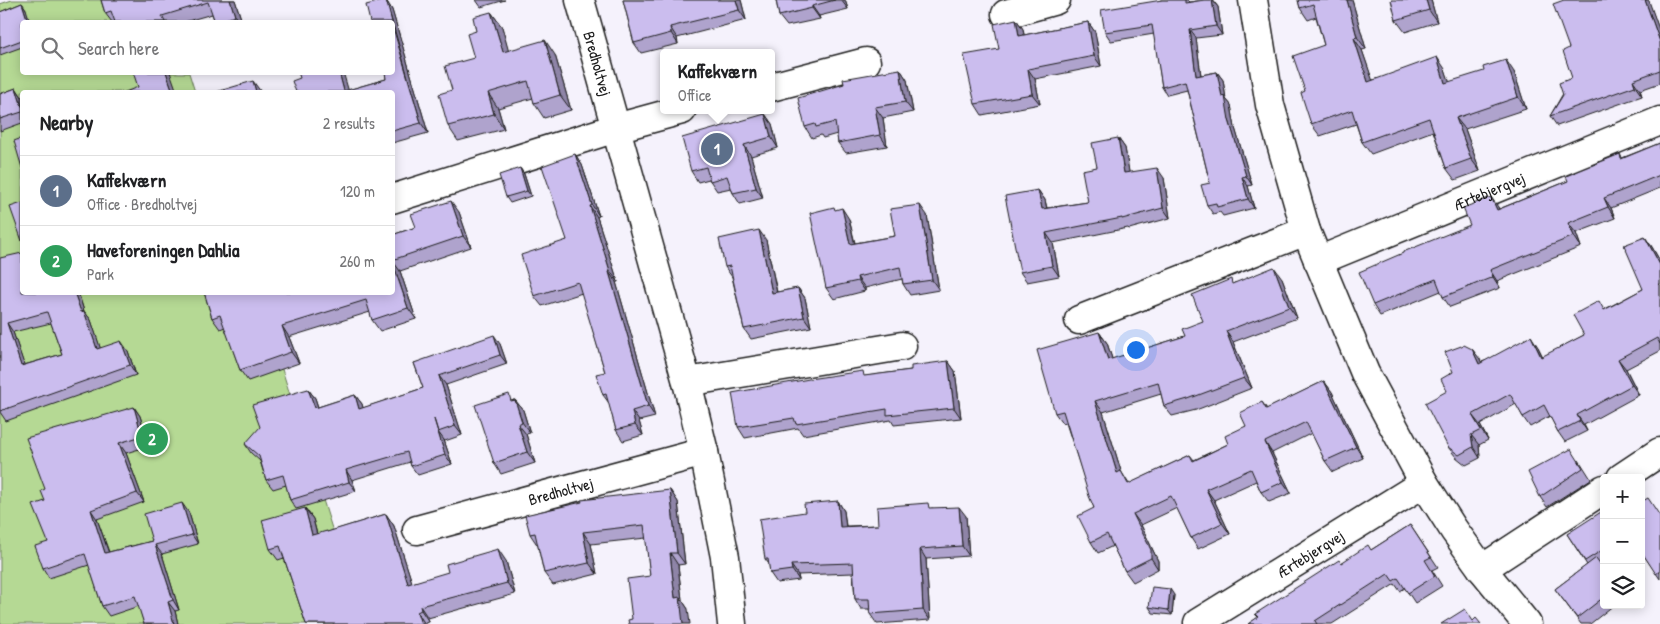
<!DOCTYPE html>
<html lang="en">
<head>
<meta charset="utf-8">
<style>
  :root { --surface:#fff; --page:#f2f2f2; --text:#202124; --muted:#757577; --line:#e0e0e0; --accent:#1a73e8 }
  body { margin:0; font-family:"Patrick Hand",sans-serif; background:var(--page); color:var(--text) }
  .controls { position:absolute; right:15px; bottom:15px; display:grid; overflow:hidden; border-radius:5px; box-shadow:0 2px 12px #0003 }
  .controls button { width:45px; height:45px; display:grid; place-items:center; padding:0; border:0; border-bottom:1px solid var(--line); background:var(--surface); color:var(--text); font:25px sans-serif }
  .you { position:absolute; left:1135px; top:349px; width:18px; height:18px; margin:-12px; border:4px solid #fff; border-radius:50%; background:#1a73e8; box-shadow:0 0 0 8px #1a73e833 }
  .badge { display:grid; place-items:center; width:32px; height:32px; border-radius:50%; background:var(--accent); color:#fff; font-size:16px; font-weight:700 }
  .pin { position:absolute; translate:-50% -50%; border:2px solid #fff; box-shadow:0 1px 5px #0006 }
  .popup { position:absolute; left:660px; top:49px; width:115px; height:65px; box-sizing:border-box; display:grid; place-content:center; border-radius:5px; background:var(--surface); filter:drop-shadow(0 1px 4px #0005); font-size:16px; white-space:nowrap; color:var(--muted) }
  .popup b { font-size:19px; color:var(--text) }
  .popup::after { content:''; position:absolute; left:50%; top:100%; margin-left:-10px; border:10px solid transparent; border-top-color:var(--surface) }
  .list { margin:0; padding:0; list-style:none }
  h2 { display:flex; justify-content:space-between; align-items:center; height:65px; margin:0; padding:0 20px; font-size:21px }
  h2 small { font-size:16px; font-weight:400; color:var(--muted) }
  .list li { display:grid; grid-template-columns:32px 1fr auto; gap:15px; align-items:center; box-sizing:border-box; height:70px; padding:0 20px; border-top:1px solid var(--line) }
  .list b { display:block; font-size:19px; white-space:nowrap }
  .list p { margin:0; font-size:16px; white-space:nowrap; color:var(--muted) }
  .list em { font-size:16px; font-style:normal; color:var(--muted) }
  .icon { flex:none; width:28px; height:28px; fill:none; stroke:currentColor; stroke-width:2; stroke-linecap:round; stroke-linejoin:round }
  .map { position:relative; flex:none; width:1660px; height:624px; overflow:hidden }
  .search { position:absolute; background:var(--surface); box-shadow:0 2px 12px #0003; left:20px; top:20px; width:375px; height:55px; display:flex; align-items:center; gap:12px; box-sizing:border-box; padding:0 18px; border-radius:5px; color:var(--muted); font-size:19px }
  .panel { position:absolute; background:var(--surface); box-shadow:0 2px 12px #0003; left:20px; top:90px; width:375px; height:205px; border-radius:5px }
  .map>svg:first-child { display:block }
  .green { fill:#b5d994; stroke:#687a58 }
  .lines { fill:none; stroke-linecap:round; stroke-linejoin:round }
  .street-casing { stroke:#1c1c1c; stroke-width:31 }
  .street { stroke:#fff; stroke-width:28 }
  .wall { fill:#afa3cd; stroke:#1c1c1c; fill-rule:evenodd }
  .shaded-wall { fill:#8e84a7; stroke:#1c1c1c }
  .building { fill:#cbbdee; stroke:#1c1c1c; fill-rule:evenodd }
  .labels { text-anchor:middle; stroke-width:4; stroke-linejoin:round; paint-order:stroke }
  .street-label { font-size:16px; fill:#1c1c1c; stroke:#fff }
</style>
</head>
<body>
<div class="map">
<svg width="1660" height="624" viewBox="0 0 1660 624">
  <rect width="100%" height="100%" fill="#f5f2fc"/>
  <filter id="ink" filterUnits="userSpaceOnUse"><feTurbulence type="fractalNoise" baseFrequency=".02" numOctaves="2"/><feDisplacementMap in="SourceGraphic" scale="10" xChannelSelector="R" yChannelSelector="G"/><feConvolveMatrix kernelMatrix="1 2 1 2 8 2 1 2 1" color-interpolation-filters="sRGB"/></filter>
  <g filter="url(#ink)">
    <polygon class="green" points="12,0 166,0 173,22 22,22 22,72 189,73 195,92 22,92 22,292 258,293 362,624 0,624 0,4"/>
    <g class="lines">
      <g class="street-casing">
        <g id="street">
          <path id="s1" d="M580,0L687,382L704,452L725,557L732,624"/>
          <polyline points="1253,0 1270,105 1306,231 1365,373 1424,483 1454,530 1482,569 1527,624"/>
          <polyline points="1006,14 1056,0"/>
          <polyline points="771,87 866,62"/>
          <polyline points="392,199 616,128 682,110"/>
          <path id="s2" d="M1318,261L1660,121"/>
          <polyline points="1079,320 1306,231"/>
          <polyline points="687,382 902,346"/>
          <polyline points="1621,478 1660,452"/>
          <path id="s3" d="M417,530L704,452"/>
          <polyline points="1482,569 1604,489"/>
          <path id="s4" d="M1198,623L1424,483"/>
        </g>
      </g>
      <use href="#street" class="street"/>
    </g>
    <g class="wall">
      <polygon points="101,0 235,0 242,22 215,22 212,14 184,22 112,22 105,13"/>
      <polygon points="386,0 392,10 428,133 392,143 392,92 348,90 386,79"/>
      <polygon points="476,0 505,0 481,7"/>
      <polygon points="623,0 741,0 746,20 677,38 678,44 641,53 634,43"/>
      <polygon points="776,0 845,0 848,9 819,16 820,19 787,26 779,16"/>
      <polygon points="1162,0 1187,0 1189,2 1204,0 1213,0 1218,7 1222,35 1196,38 1201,75 1217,72 1223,80 1226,99 1231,105 1235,128 1252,185 1248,186 1254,208 1223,216 1220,212 1213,214 1207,205 1210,183 1187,90 1167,95 1162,87 1154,34 1111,41 1105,32"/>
      <polygon points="1298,0 1352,0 1366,49 1362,50 1372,80 1445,69 1449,82 1514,72 1526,109 1465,129 1480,171 1455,180 1446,168 1433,131 1371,154 1362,142 1356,124 1320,136 1311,124 1305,91 1324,45 1316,17 1308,20 1300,8"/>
      <polygon points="1431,0 1437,22 1405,32 1396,20"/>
      <polygon points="1564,0 1648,0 1660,32 1660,83 1640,90 1642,96 1557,126 1550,116 1572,78"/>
      <polygon points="22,3 26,9 22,22 22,47 0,55 0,12"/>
      <polygon points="491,12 502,27 508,51 555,55 571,110 544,118 534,103 533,98 498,108 504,129 458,141 448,126 452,90 474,58 476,31"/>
      <polygon points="1016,19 1023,29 1024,35 1088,22 1095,32 1101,66 1035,79 1040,104 982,115 975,104 999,49"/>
      <polygon points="900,69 907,80 913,112 883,118 887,146 846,153 838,143 837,134 823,138 821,135 812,138 805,127"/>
      <polygon points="16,88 22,97 22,123 0,131 0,94"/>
      <polygon points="765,114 772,124 778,148 751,156 763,198 740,204 733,193 731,188 717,191 709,179 698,182 691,171"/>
      <polygon points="1118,138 1125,148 1129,173 1164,178 1170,218 1129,229 1128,228 1053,243 1059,276 1027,282 1020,272 1038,190 1045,200 1047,208 1088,202 1097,167"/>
      <polygon points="1660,143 1660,188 1611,208 1615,218 1576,233 1581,247 1497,281 1500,288 1450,307 1443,297 1441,291 1380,316 1373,305 1470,225 1498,207 1499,209 1568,181 1620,154 1622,158"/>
      <polygon points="575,154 582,165 599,216 597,217 618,282 616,282 655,417 639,421 643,435 623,441 616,430 609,403 603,395 605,372 582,293 542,306 534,296 567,240"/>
      <polygon points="520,168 524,174 531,196 510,203 506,197"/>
      <polygon points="836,210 849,219 855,243 895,236 927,215 939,290 910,295 903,284 902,279 865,288 865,291 834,299 826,288"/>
      <polygon points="459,212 471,247 400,271 416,319 380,331 372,320 370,312 289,337 299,363 248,381 240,370 225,327 220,329 212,318 204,292 392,292 392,235 416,227"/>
      <polygon points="1645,237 1652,247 1660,261 1660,351 1626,369 1639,395 1584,425 1587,431 1565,442 1558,432 1550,416 1530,427 1523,417 1516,404 1480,425 1488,440 1479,445 1480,458 1466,465 1456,457 1448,447 1447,391 1453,372 1472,349 1481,362 1538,347 1543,357 1584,335 1605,309 1643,289"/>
      <polygon points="766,240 777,292 798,288 805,298 811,327 751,339 744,329 732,277 725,267"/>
      <path d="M0,258L22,292H78L84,311L91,320L100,348L128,351L136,375L6,421L0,412ZM51,323L62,354L24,365L13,332Z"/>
      <polygon points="1282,278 1297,318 1233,342 1252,388 1196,410 1172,416 1164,406 1161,394 1103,412 1121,471 1129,484 1190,455 1194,460 1228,444 1246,426 1262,402 1267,409 1324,381 1332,392 1363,458 1333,472 1325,461 1312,433 1272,453 1291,493 1269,502 1261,492 1256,481 1214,500 1230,534 1198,549 1191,538 1177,508 1141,525 1158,561 1158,569 1133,582 1125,571 1113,546 1098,553 1091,542 1094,508 1066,423 1063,424 1055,413 1099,332 1107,343 1112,359 1185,336 1203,321 1234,283"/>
      <polygon points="500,344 507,364 446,385 462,435 445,441 444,440 452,464 418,475 411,466 410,462 352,480 356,491 296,509 290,500 286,485 273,489 266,480 260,461 251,453 245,444 308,389 315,398 318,407 355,395 362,404 363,408 423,388 414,363"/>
      <polygon points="948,361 955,371 961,418 894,425 891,420 803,435 798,428 745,438 738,427 866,376 911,370"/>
      <polygon points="513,400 515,400 523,410 530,433 526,434 535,463 501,474 494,463"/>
      <polygon points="134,407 140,416 149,446 126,453 144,502 97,519 109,552 152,541 189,513 198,544 162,554 179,610 175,611 178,624 144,624 139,606 109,616 102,606 89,565 49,578 43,568 48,542 45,489"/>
      <polygon points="1579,460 1591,479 1547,507 1540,497"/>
      <polygon points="670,490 678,502 685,564 678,565 682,600 688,609 632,619 650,576 646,538 591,544 597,574 553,585 544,573 538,546 530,534"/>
      <polygon points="838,501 844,511 846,526 878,525 932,508 966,516 969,556 926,559 930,620 877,624 870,614 869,609 861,609 855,599 853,573 798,575 799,580 777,583 770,573 769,564 765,559 805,512"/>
      <polygon points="305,508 313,519 317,534 328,532 386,514 394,526 412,583 506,561 515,594 428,618 429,622 425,623 425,624 306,624 284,558 278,560 270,549"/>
      <polygon points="1660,516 1660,579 1641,551"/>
      <polygon points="1604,517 1604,567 1603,568 1604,569 1604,605 1614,605 1590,624 1581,624 1555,589 1587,565 1567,534"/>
      <polygon points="1410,525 1438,567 1432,570 1442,586 1415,603 1405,588 1400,591 1395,584 1332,624 1248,624 1341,563 1371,550"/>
      <polygon points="1174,595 1172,615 1153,613 1149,607"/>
    </g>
    <g class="shaded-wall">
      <polygon points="230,0 235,0 242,22 240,22 235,16"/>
      <polygon points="386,0 392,10 428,133 421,123"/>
      <polygon points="736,0 741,0 746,20 739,10"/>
      <polygon points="841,0 845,0 848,9"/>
      <polygon points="1212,0 1218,7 1222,35 1216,26"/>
      <polygon points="1347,0 1352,0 1366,49 1357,37"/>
      <polygon points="1426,0 1431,0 1437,22 1429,10"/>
      <polygon points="1645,0 1648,0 1649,1 1660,32 1660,42"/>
      <polygon points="22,3 26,9 30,22 28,22"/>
      <polygon points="812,6 819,16 820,19 812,8"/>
      <polygon points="491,12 502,27 513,67 503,52"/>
      <polygon points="1016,19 1023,29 1026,46 1019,36"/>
      <polygon points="1088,22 1095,32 1101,66 1094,56"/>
      <polygon points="670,27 677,38 678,44 671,33"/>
      <polygon points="1190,30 1196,38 1202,84 1196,76"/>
      <polygon points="1354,38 1362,50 1377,93 1368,82"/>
      <polygon points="545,40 555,55 571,110 560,95"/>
      <polygon points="1437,57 1445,69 1454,95 1445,83"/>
      <polygon points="1506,60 1514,72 1526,109 1518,97"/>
      <polygon points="900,69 907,80 913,112 905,102"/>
      <polygon points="1028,69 1035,79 1040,104 1032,94"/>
      <polygon points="166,72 170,72 177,92 173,92"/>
      <polygon points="339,72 343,72 349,92 344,91"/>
      <polygon points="1217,72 1223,80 1226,99 1231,105 1235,128 1252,185 1246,176 1222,97"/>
      <polygon points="1633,80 1640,90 1642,96 1635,86"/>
      <polygon points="253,81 261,92 256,92"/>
      <polygon points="16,88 22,97 22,107"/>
      <polygon points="488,93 498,108 504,129 494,114"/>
      <polygon points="875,107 883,118 887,146 880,135"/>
      <polygon points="765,114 772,124 778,148 771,137"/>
      <polygon points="1456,118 1465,129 1480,171 1471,159"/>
      <polygon points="1118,138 1125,148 1131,183 1124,173"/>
      <polygon points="744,145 751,156 763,198 756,188"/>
      <polygon points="575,154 582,165 599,216 592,205"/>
      <polygon points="520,168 524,174 531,196 527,191"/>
      <polygon points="1157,168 1164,178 1170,218 1163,208"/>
      <polygon points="1242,177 1248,186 1254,208 1248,199"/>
      <polygon points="1038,190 1045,200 1049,219 1042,209"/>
      <polygon points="1491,197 1498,207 1504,221 1497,210"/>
      <polygon points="1604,198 1611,208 1615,218 1608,207"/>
      <polygon points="451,201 459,212 471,247 463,236"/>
      <polygon points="920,205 927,215 939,290 932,280"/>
      <polygon points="590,206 597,217 618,282 610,271"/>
      <polygon points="842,208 849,219 857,254 850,244"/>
      <polygon points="1568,223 1576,233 1581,247 1574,236"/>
      <polygon points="759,230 766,240 779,303 772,293"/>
      <polygon points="1046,233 1053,243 1059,276 1052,266"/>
      <polygon points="1645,237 1652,247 1660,261 1660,265"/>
      <polygon points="392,260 400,271 416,319 408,308"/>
      <polygon points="1274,267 1282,278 1297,318 1289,307"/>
      <polygon points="1490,270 1497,281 1500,288 1493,277"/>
      <polygon points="609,272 616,282 655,417 648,406"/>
      <polygon points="857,277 865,288 865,291 858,281"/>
      <polygon points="798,288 805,298 811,327 804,317"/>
      <polygon points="74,292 78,292 87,321 81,312"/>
      <polygon points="84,311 91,320 104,359 97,349"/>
      <polygon points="7,323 13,332 28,376 21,366"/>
      <polygon points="282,326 289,337 299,363 291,352"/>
      <polygon points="1226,331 1233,342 1252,388 1244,378"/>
      <polygon points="1099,332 1107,343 1116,371 1108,360"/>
      <polygon points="494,335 500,344 507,364 500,355"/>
      <polygon points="1531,336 1538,347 1548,368 1541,357"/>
      <polygon points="121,341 128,351 136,375 130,365"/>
      <polygon points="1472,349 1480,359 1486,374 1479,364"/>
      <polygon points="1618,359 1626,369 1639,395 1632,385"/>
      <polygon points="948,361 955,371 961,418 954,408"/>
      <polygon points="439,376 446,385 462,435 455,426"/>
      <polygon points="1324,381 1332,392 1363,458 1356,447"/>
      <polygon points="308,389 315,398 321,417 315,408"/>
      <polygon points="355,395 362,404 366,418 359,409"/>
      <polygon points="515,400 523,410 530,433 522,422"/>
      <polygon points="1095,401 1103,412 1125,484 1117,473"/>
      <polygon points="134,407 140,416 149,446 142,436"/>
      <polygon points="632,411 639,421 643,435 635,425"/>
      <polygon points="1472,415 1480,425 1488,440 1481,430"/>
      <polygon points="1577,415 1584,425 1587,431 1580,421"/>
      <polygon points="434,419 438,432 444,440 452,464 445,455"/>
      <polygon points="518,424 526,434 535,463 527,452"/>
      <polygon points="1471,435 1479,445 1480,458 1473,447"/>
      <polygon points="1265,442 1272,453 1291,493 1283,482"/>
      <polygon points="119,443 126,453 144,502 137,493"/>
      <polygon points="346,470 352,480 356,491 349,482"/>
      <polygon points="1206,489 1214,500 1230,534 1222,523"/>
      <polygon points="670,490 678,502 685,564 677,553"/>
      <polygon points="838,501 844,511 847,536 840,527"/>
      <polygon points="182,503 189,513 198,544 192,535"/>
      <polygon points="959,507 966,516 969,556 962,546"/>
      <polygon points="305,508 313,519 320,547 312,535"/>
      <polygon points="91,510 97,519 112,562 105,553"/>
      <polygon points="386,514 394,526 416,595 408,584"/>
      <polygon points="1133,514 1141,525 1158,561 1158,569 1151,558"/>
      <polygon points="583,532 591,544 597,574 589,563"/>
      <polygon points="155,545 162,554 179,610 173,600"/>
      <polygon points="498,549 506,561 515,594 507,583"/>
      <polygon points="920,549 926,559 930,620 923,610"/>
      <polygon points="670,553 678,565 682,600 688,609 690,624 683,624 675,598"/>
      <polygon points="791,565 798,575 799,580 792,570"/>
      <polygon points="1170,589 1174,595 1172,615 1168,610"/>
      <polygon points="168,602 175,611 178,624 174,624"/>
      <polygon points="420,606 428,618 429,622 421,610"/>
      <polygon points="417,612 425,624 421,624"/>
    </g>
    <g class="building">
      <polygon points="101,0 230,0 235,16 215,22 208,2 162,16 165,22 115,22 111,11 105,13"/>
      <polygon points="386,0 392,22 370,22 366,5"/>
      <polygon points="623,0 736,0 739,10 670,27 671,33 634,43"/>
      <polygon points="776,0 835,0 812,6 812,8 779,16"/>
      <polygon points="1162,0 1185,0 1185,3 1204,0 1212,0 1216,26 1190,30 1196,76 1217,72 1222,97 1225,96 1229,120 1246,176 1242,177 1248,199 1217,207 1216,203 1207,205 1201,185 1210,183 1185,81 1162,87 1152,25 1105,32 1101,10"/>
      <polygon points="1298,0 1347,0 1357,37 1354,38 1368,82 1437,57 1445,83 1484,71 1483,67 1506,60 1518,97 1456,118 1471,159 1446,168 1429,118 1362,142 1352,110 1311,124 1301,93 1305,91 1293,56 1324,45 1313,4 1300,8"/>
      <polygon points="1391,0 1426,0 1429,10 1396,20"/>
      <polygon points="1564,0 1645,0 1660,42 1660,70 1633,80 1635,86 1550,116 1563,95 1559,83 1572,78 1563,51 1569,48 1553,4"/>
      <polygon points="22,3 28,22 22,22 22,40 0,48 0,12"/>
      <polygon points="491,12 503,52 545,40 560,95 534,103 528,81 488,93 494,114 448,126 439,94 452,90 445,66 474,58 467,34 476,31 473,17"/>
      <polygon points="1016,19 1019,36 1088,22 1094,56 1028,69 1032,94 975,104 964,55 999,49 994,24"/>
      <polygon points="392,24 421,123 392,131 392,92 296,92 292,81 300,78 298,72 339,72 344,91 386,79 385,72 392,72"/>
      <polygon points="900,69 905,102 875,107 880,135 838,143 835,122 816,127 815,124 805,127 798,98 844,84 843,79"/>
      <polygon points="133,72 166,72 173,92 125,92 138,87"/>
      <polygon points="253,81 256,92 216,92"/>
      <polygon points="16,88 22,107 22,112 0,119 0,94"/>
      <polygon points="765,114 771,137 744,145 756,188 733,193 727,176 710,181 706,167 691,171 682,138"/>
      <polygon points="22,138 22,168 14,141"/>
      <polygon points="1118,138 1124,173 1157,168 1163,208 1122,219 1122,218 1046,233 1052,266 1020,272 1005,196 1038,190 1042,209 1088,202 1082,170 1097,167 1092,143"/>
      <polygon points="1660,143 1660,175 1604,198 1608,207 1568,223 1574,236 1490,270 1493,277 1443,297 1436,279 1373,305 1359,272 1403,253 1403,252 1470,225 1463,208 1491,197 1497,210 1568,181 1566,176 1620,154 1621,159"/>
      <polygon points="575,154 592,205 590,206 610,271 609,272 648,406 632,411 635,425 616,430 606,394 603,395 596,374 605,372 578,282 534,296 521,255 567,240 542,166"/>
      <polygon points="520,168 527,191 506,197 499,175"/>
      <polygon points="451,201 463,236 392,260 392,235 416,227 411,214"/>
      <polygon points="22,203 22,241 10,207"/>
      <polygon points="920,205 932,280 903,284 900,267 857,277 858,281 826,288 810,213 834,207 835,210 842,208 850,244 895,236 890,209"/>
      <polygon points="759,230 772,293 798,288 804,317 744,329 730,266 725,267 719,239"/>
      <polygon points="1645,237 1660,265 1660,284 1659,284 1660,285 1660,344 1657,338 1618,359 1632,385 1577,415 1580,421 1558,432 1544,405 1523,417 1510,394 1472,415 1481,430 1471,435 1473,447 1459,455 1448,447 1425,403 1447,391 1441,379 1453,372 1445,352 1464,345 1472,349 1479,364 1531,336 1541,357 1584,335 1573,315 1599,301 1604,310 1643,289 1624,245"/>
      <path d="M22,253V292H74L81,312L84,311L97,349L121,341L130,365L0,411V258ZM47,312L62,354L21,366L7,323Z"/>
      <polygon points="392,261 408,308 372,320 366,300 282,326 291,352 240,370 220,315 212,318 204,292 392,292"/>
      <polygon points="1274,267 1289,307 1226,331 1244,378 1188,399 1164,406 1158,382 1095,401 1117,473 1121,471 1128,484 1190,455 1193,461 1228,444 1225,436 1246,426 1240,413 1262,402 1266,409 1324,381 1356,447 1325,461 1306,422 1265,442 1283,482 1261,492 1251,469 1206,489 1222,523 1191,538 1171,496 1133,514 1151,550 1151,558 1125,571 1107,534 1091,542 1078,516 1094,508 1089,496 1063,411 1055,413 1037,350 1099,332 1108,360 1185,336 1182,329 1203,321 1192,295 1231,279 1232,284"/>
      <polygon points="494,335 500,355 439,376 455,426 438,432 434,419 445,455 411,466 407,452 346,470 349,482 290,500 283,475 266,480 259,456 245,444 260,427 252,405 308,389 315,408 355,395 359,409 423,388 414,363"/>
      <polygon points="948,361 954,408 887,415 887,409 796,424 794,418 738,427 732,393 809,379 863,371 864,376 911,370 911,366"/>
      <polygon points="509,394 511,401 515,400 522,422 518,424 527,452 494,463 475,405"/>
      <polygon points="134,407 142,436 119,443 137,493 91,510 105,553 152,541 144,514 182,503 192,535 155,545 173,600 168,602 174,624 144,624 135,596 102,606 85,554 43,568 35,546 48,542 33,505 45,501 41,491 45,489 26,438"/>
      <polygon points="1571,449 1583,468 1540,497 1528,472"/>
      <polygon points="670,490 677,553 670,553 675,598 680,597 683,624 629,624 628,620 632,619 627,579 650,576 644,525 583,532 589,563 544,573 535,533 530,534 525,515 582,502 581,500"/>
      <polygon points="1648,498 1660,516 1660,571 1656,574 1641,551 1641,502"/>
      <polygon points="838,501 840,527 878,525 877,507 928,503 929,508 959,507 962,546 920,549 923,610 870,614 869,599 855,599 853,563 791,565 792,570 770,573 768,559 765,559 759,519 805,512 804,504"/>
      <polygon points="305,508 312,535 327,531 327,532 386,514 408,584 448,572 446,564 498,549 507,583 420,606 421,610 417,612 421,624 306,624 280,546 270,549 262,520"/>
      <polygon points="1601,512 1604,517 1604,549 1585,561 1567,534"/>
      <polygon points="1410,525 1431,557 1425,560 1435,576 1408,593 1398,578 1393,581 1388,574 1315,621 1317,624 1248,624 1258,617 1255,614 1339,560 1341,563 1368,545 1371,550"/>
      <polygon points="1596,558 1604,569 1604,597 1577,618 1555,589"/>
      <polygon points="1152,587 1170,589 1168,610 1149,607"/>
      <polygon points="1465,609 1473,621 1476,618 1481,624 1441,624"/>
    </g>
  </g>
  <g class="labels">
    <g class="street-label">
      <text dy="6" stroke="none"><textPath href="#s1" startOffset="66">Bredholtvej</textPath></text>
      <text dy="6" stroke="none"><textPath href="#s2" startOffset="185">Ærtebjergvej</textPath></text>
      <text dy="6" stroke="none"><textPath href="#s3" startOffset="149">Bredholtvej</textPath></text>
      <text dy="6" stroke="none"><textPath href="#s4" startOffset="132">Ærtebjergvej</textPath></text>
    </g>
  </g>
</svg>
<div class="controls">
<button>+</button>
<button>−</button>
<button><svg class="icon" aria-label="layers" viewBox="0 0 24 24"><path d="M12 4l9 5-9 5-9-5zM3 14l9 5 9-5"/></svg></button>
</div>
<div class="you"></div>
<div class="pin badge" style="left:717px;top:149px;background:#5c6f8a">1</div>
<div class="popup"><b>Kaffekværn</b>Office</div>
<div class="pin badge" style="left:152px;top:439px;background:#2e9e5b">2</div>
<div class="search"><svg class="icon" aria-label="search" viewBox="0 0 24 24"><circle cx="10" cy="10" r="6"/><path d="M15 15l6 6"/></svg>Search here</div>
<section class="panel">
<h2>Nearby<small>2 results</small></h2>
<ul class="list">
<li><span class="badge" style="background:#5c6f8a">1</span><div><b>Kaffekværn</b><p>Office · Bredholtvej</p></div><em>120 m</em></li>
<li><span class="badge" style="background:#2e9e5b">2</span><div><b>Haveforeningen Dahlia</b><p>Park</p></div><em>260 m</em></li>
</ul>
</section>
</div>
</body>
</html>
